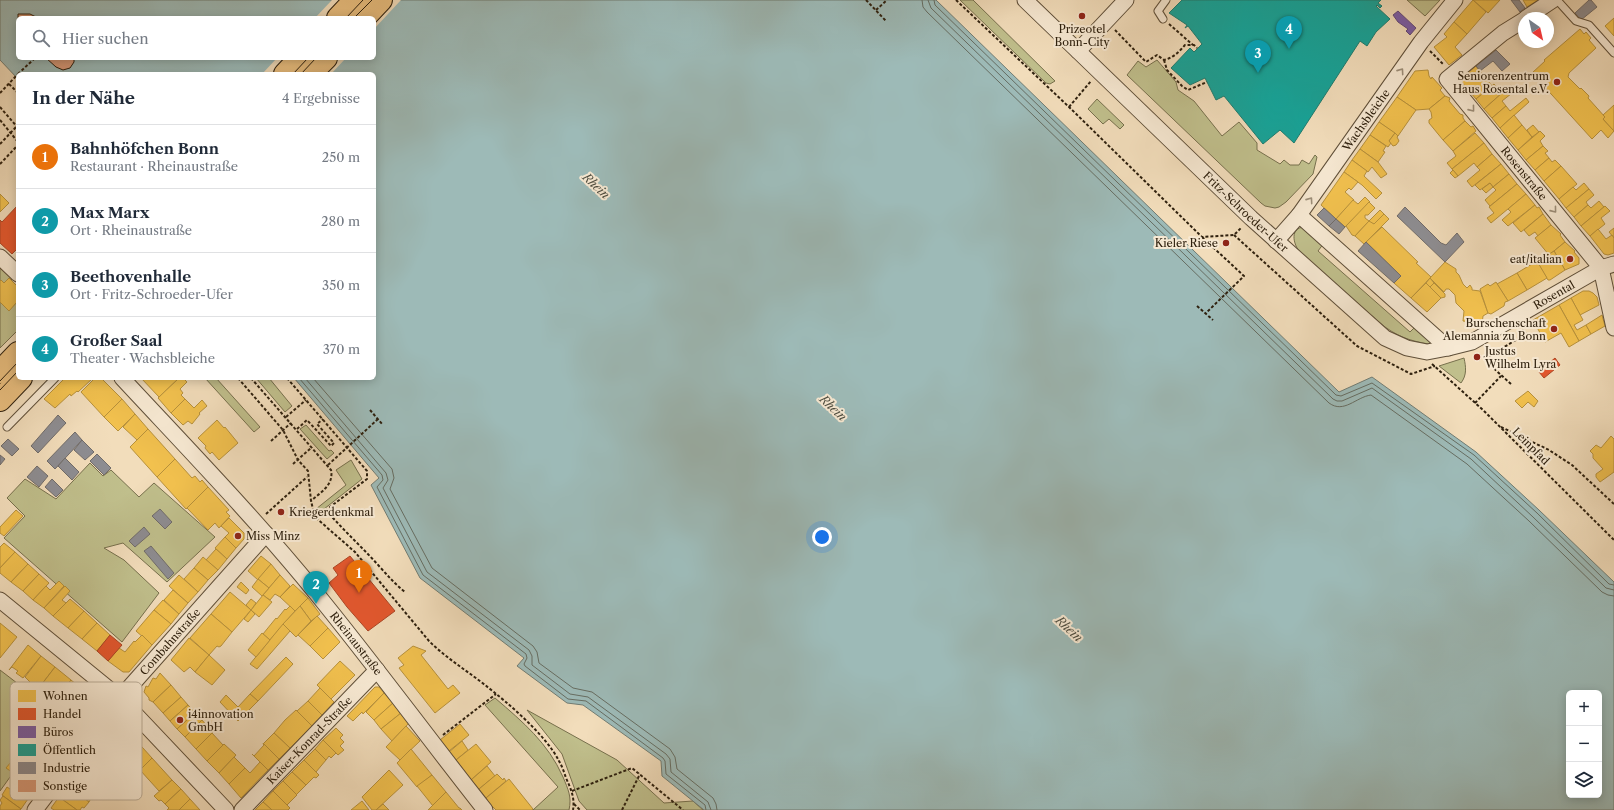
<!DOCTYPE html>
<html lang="de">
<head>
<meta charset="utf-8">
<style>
  :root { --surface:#fff; --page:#f2f2f3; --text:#1f2937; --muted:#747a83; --line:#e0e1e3; --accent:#8f2418 }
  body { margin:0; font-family:"Libre Caslon Text",serif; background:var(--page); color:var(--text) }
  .controls { position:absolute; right:12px; bottom:12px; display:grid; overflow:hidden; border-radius:6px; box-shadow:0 2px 10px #0003 }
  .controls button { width:36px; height:36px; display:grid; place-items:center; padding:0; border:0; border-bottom:1px solid var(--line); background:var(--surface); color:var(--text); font:20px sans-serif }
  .compass { position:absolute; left:1518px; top:12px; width:36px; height:36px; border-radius:50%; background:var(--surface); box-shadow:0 2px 10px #0003; rotate:146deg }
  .you { position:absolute; left:822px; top:537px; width:14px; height:14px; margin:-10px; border:3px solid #fff; border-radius:50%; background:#1a73e8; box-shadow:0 0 0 6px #1a73e833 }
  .badge { display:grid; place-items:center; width:26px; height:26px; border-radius:50%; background:var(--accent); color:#fff; font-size:13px; font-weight:700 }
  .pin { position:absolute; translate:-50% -33px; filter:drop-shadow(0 1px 2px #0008) }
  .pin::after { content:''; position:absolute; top:21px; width:14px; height:12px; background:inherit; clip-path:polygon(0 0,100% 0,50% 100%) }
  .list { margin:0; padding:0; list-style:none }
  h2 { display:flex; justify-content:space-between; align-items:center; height:52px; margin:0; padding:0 16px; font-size:17px }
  h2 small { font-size:13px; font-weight:400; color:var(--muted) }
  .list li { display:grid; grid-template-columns:26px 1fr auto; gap:12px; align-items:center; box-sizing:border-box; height:64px; padding:0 16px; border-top:1px solid var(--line) }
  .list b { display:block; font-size:15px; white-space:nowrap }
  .list p { margin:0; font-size:13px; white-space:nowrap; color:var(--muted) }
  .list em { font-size:13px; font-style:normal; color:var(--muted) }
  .icon { flex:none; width:22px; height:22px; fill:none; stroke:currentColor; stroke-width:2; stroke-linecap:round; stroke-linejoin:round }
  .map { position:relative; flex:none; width:1614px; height:810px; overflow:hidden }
  .search { position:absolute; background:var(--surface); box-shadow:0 2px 10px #0003; left:16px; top:16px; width:360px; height:44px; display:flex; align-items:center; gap:10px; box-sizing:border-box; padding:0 14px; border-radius:6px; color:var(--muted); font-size:15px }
  .panel { position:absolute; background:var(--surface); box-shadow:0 2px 10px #0003; left:16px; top:72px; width:360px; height:308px; border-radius:6px }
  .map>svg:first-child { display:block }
  .green { fill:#c0bf8c; stroke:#77704d }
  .water { fill:#9dbab7; stroke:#717c73; fill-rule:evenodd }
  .pier { fill:#f2ddbb }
  .homes { fill:#f2c14e; stroke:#b7913b }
  .shops { fill:#e4572e; stroke:#ad4624 }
  .offices { fill:#7b5ea7; stroke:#644b79 }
  .public { fill:#17a398; stroke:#1e7c6f }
  .industry { fill:#8d8d92; stroke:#706c6a }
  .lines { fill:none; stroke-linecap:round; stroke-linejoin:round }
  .shore { stroke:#666d62; stroke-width:1 }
  .building { fill:#da9b7a; stroke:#2e200e }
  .service-casing { stroke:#5f4f39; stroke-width:9 }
  .minor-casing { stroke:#5f4f39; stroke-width:17 }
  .primary-casing { stroke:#2e200e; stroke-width:24 }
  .path { stroke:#2e200e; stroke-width:2; stroke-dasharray:3 2; stroke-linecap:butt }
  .service { stroke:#f7e9d3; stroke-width:7 }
  .minor { stroke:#f7e9d3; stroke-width:15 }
  .primary { stroke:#e9be7e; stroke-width:22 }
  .tram { stroke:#2e200e; stroke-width:1 }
  .oneway { stroke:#9d8f7a }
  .poi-dot { fill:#8f2418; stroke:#f7e9d3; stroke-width:1.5 }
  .labels { text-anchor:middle; stroke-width:4; stroke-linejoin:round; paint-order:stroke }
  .poi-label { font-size:11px; fill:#2e200e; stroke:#f7e9d3; text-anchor:end }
  .street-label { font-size:11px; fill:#2e200e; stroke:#f7e9d3 }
  .water-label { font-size:12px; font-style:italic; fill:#4f4e41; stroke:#f7e9d3 }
  .key { fill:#f7e9d3; stroke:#bbad98; stroke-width:1 }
  .key-label { font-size:11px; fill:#2e200e }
</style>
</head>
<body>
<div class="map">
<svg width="1614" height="810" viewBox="0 0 1614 810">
  <rect width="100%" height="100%" fill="#f2ddbb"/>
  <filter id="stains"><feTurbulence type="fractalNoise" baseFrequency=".005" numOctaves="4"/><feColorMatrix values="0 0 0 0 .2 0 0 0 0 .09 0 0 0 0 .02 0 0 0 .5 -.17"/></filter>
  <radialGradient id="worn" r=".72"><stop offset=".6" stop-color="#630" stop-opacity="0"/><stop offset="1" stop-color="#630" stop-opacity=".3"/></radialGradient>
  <g class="green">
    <polygon points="960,0 973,0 1055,81 1050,84 1046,83"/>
    <polygon points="1407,0 1440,0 1425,16"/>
    <polygon points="1157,60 1176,82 1178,90 1194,101 1222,136 1239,122 1257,143 1257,150 1280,164 1284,160 1290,165 1299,165 1302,160 1309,164 1315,155 1317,157 1313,174 1286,202 1279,207 1275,208 1265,206 1261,203 1127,75 1138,61 1146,67"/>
    <polygon points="1097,99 1124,125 1120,129 1109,119 1103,124 1088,109"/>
    <path d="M1304,227L1324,243L1318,251L1410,332L1417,325L1435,345C1415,342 1402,339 1385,327C1366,311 1347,294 1329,278C1319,269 1307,261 1299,251C1293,243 1290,228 1304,227Z"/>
    <polygon points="0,262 15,277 11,280 9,278 4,283 1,280 0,281"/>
    <polygon points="18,301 18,330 0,348 0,302 9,310"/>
    <path d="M1464,358C1466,367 1467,375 1461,383L1439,366Z"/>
    <polygon points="205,378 216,378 260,427 254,432"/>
    <polygon points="256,378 269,378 292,406 285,412"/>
    <polygon points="306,425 329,451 331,450 334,453 327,459 300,429"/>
    <polygon points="351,460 362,479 319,513 316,509 346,485 336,470"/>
    <polygon points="90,463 103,476 111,470 139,497 154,483 215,537 167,582 123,543 104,548 124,560 159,593 122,642 4,538 25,516 7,498 25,479 56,499"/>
    <polygon points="0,670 56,713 0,791"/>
    <path d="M495,698C523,722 548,743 563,777C568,789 572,797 569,810H533L558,787L485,705Z"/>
    <polygon points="527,710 617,760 664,803 693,801 703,810 587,810 579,801 562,754"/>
  </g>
  <path class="water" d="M0,0H936L1339,392L1372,377L1476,452L1539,510L1614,582V810H704L662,776L661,761L583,705L567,703L517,666L524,658L420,578L371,485L379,478L294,378H374V74H18V79L0,60ZM18,18H374V58H18ZM1569,693H1599V795H1569Z"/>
  <g class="pier">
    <polygon points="332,0 401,0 374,29 374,18 315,18"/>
    <polygon points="277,58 346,58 331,74 262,74"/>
  </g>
  <g class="homes">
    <polygon points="1473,0 1500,0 1488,13"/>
    <polygon points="1473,0 1486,12 1467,34 1454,22"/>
    <polygon points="1523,0 1538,0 1527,7"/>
    <polygon points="1614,18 1614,36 1605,26"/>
    <polygon points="1454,22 1467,34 1455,47 1462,55 1449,65 1434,47 1447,37 1444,34"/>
    <polygon points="1580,29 1584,34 1586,32 1591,38 1589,40 1596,48 1569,73 1568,77 1580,89 1581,88 1589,96 1588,98 1605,117 1603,119 1614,131 1608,138 1601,130 1592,139 1532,73 1545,61 1544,60"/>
    <polygon points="1476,66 1492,86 1476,99 1460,80"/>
    <polygon points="1428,70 1429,76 1431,79 1432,77 1442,88 1440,90 1445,96 1429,109 1416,110 1397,97 1415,71"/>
    <polygon points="1494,84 1502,93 1484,109 1476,99"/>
    <polygon points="1511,85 1516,90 1502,101 1506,106 1492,118 1484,109"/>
    <polygon points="1445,96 1450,98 1449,101 1460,114 1463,115 1463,118 1465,121 1443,140 1429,123 1429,120 1432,118 1431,112 1429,109"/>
    <polygon points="1397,97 1416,110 1398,136 1379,122"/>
    <polygon points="1526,98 1529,102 1500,128 1492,118 1506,106 1510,111"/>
    <polygon points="1614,105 1614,131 1603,119 1605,117 1603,115"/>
    <polygon points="1514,115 1522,125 1508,138 1500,128"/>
    <polygon points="1465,121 1471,127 1473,126 1476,131 1453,151 1443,140"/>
    <polygon points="1379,122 1395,133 1389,141 1391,143 1388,147 1370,135"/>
    <polygon points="1522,125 1532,137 1518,150 1508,138"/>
    <polygon points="1533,125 1539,132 1532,137 1527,130"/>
    <polygon points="1540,131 1545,136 1540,141 1543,146 1526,160 1518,150"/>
    <polygon points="1395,133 1398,136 1397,137 1399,141 1396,145 1393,146 1389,141"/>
    <polygon points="1475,133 1484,143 1452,169 1447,163 1456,156 1453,151"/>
    <polygon points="1370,135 1386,146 1383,151 1385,152 1378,162 1360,149"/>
    <polygon points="1484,143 1492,154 1477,167 1474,163 1458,176 1452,169"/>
    <polygon points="1543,146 1548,151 1545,153 1549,158 1535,170 1526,160"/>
    <polygon points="1360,149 1378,162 1387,174 1381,178 1372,167 1368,172 1352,160"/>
    <polygon points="1492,154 1501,164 1472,187 1467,181 1480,170 1477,167"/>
    <polygon points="1549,158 1552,162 1555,160 1561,166 1544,181 1535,170"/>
    <polygon points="1352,160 1367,171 1364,176 1382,193 1376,199 1362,185 1344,172"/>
    <polygon points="1501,164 1509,174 1493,187 1490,183 1480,190 1475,185"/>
    <polygon points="1561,166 1577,184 1559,199 1544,181"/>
    <polygon points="1453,170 1458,176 1455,178 1450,173"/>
    <polygon points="1344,172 1358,182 1351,190 1349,188 1345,192 1354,200 1336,219 1321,205"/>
    <polygon points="1509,174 1517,184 1490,206 1485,200 1496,190 1493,187"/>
    <polygon points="1490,183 1493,187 1486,193 1482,189"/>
    <polygon points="1584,183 1589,189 1566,208 1559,199 1573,187 1576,190"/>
    <polygon points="1517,184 1526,194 1491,223 1487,218 1494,213 1489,207"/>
    <polygon points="1589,189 1594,195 1586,202 1588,205 1574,217 1566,208"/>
    <polygon points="0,194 9,203 0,212"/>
    <polygon points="1526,194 1535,205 1508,226 1502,220 1511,212 1508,209"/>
    <polygon points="1365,197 1370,202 1345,227 1336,219 1353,200 1358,204"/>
    <polygon points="1599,201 1604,207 1581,226 1574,217 1588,205 1591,208"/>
    <polygon points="1369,202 1375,208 1368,215 1365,215 1365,218 1369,221 1355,236 1352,235 1346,226"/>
    <polygon points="1535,205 1537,208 1539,207 1543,214 1521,232 1513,223"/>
    <polygon points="1605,206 1610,211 1601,218 1605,224 1590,236 1581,226"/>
    <polygon points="1380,210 1384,214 1374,224 1372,224 1369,221"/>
    <polygon points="1384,214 1389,219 1364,244 1355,236 1369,221 1374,224"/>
    <polygon points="1543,214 1551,225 1538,236 1535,232 1529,236 1524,230"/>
    <polygon points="1551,225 1561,234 1560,235 1565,242 1549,255 1535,238"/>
    <polygon points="1382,227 1418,262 1416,263 1431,277 1411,298 1394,283 1401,276 1366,242"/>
    <polygon points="1614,228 1614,238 1609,232"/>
    <polygon points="1598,229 1606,239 1612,235 1614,238 1614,253 1608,255 1604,254 1590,236"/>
    <polygon points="1565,242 1575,251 1574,252 1579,258 1579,264 1565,270 1554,251"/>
    <polygon points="1554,251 1565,270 1550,280 1548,280 1537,262"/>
    <polygon points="1537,261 1547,278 1527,290 1517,273"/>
    <polygon points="1445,262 1456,269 1456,272 1459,275 1463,284 1467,288 1470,285 1472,288 1472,290 1480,291 1488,313 1483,316 1482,324 1463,321 1464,311 1456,303 1455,295 1449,289 1446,289 1444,292 1430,278"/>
    <polygon points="1517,273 1527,290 1508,301 1497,284"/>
    <polygon points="9,278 18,287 18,301 9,311 0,302 0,281 1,280 4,283"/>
    <polygon points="1430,278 1434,283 1430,287 1426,283"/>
    <polygon points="1496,282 1508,301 1505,302 1504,306 1491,314 1488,313 1480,289 1488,284 1490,286"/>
    <polygon points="1426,283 1441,298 1427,312 1411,298"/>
    <polygon points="1434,283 1445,294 1445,297 1441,298 1430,287"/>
    <polygon points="1583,291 1589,291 1593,293 1597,297 1599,305 1580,315 1571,298"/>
    <polygon points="1571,298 1583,320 1574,325 1577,330 1586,325 1591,334 1579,341 1559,305"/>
    <polygon points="1559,305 1579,341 1569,347 1561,333 1545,342 1533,320"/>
    <polygon points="1602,315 1605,326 1591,334 1586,325"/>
    <polygon points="65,378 93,378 78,392 77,391 71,396 70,394 55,408 44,399"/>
    <polygon points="95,378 101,378 122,399 104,417 81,392"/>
    <polygon points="141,378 175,378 177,380 159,397"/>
    <polygon points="179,378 183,378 187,382 180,389 183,393 181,395 185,399 171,413 158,398"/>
    <polygon points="1528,391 1538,401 1534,407 1528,402 1522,408 1515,401"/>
    <polygon points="122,399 135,414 118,431 104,417"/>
    <polygon points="185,399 194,408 202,400 207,406 199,413 200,414 192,424 188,421 183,425 171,413"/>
    <polygon points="135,414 148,429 137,440 123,427"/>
    <polygon points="217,420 224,428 225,427 238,443 219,460 212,452 210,454 205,448 206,446 198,438"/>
    <polygon points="148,429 175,459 157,477 130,447"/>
    <polygon points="1611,436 1614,439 1614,472 1600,482 1596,477 1596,474 1603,469 1593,458 1593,454 1590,451 1596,445 1601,448"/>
    <polygon points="175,459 192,478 195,476 200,482 202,480 208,487 186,509 157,477"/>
    <polygon points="208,487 229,510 226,512 230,516 219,528 215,523 208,530 187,508"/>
    <polygon points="16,510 23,516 4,536 0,533 0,527"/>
    <polygon points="229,518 244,533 244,539 236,548 225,537 229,533 221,526"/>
    <polygon points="225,537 236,548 227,559 215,548"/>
    <polygon points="4,543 15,552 0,568 0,547"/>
    <polygon points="216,549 227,559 218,570 206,560"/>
    <polygon points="15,552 28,564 11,582 0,573 0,568"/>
    <polygon points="261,556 271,564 258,580 248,571"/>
    <polygon points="203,557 218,570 208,580 194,568"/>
    <polygon points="28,564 39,574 23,591 11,582"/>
    <polygon points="271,564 280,575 269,588 258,579"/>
    <polygon points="194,568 208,580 198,592 184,579"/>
    <polygon points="39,574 49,583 33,600 23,591"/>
    <polygon points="179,575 198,592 188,603 169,586"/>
    <polygon points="280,575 290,586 280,597 275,594 270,600 263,595"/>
    <polygon points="258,579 269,588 262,596 252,587"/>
    <polygon points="59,581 64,586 44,608 33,600 46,586 50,590"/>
    <polygon points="241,582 249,590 246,594 237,587"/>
    <polygon points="293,584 308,598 295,611 280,597"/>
    <polygon points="65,586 70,591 62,600 66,603 53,616 44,608"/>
    <polygon points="173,590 188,603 179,614 164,600"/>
    <polygon points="230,592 251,610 232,632 211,614"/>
    <polygon points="263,595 272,602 259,617 251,610"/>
    <polygon points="308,598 320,614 311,621 300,606"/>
    <polygon points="70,599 84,611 68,628 53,616"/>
    <polygon points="251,599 256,603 251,610 246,605"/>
    <polygon points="163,600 179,614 171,624 154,610"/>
    <polygon points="290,606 295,611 270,640 263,634 276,618 277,619 285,609 286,610"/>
    <polygon points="300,606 311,621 296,637 283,624"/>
    <polygon points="154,610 171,624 152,645 136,631"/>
    <polygon points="251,610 255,614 248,622 244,619"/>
    <polygon points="84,611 97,623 82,639 68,628"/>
    <polygon points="211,614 232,632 221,646 219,647 217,646 209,655 190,638"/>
    <polygon points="317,616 328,628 310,646 298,635"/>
    <polygon points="0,623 17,637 0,658"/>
    <polygon points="97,623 110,635 97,651 82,639"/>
    <polygon points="283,624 290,631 257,669 250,664"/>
    <polygon points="328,628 340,642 323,659 310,646"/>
    <polygon points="262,633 270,640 256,657 248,650"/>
    <polygon points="142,635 152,645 129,672 123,672 108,661 119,648 125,652 134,641 135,642"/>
    <polygon points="189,638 209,655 195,672 190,667 184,672 171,660"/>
    <polygon points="28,645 41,656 23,678 16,673 18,671 12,667 9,670"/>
    <polygon points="413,646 426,651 421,655 448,689 453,685 460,693 435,713 399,668 404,665 398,658"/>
    <polygon points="209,655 225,670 212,685 195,672"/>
    <polygon points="41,656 55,667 38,689 34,689 30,686 31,683 25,677"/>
    <polygon points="286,657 293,664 258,701 250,694"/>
    <polygon points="340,661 355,675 331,699 317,685"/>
    <polygon points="55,667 71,680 54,701 45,693 48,689 42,684"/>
    <polygon points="160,673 171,685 153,702 149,700 149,698 144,692 146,686 148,687 153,678 156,679"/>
    <polygon points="71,680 94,699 92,701 98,706 79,731 67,721 75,710 76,705 71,705 59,695"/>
    <polygon points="171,685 181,697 163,713 153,702"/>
    <polygon points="375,687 379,687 384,693 363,714 362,712 353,721 347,716"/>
    <polygon points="320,688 334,702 322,715 308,701"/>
    <polygon points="384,693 393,703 374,720 366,712"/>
    <polygon points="250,694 258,701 238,721 220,702 226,695 238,707"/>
    <polygon points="181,697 188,705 170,721 163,713"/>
    <polygon points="308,701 322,715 312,726 297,711"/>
    <polygon points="393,703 401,713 381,729 374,720"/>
    <polygon points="188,705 195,713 177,729 170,721"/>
    <polygon points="296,710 312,726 290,748 274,733 285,720"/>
    <polygon points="195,713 202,720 185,737 177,729"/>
    <polygon points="401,713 409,723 392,741 381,729"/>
    <polygon points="202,720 207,726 209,724 215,730 196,749 185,737"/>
    <polygon points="460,724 469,735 449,751 440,740"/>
    <polygon points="406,726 420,741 400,760 386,747"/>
    <polygon points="336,728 343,735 340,738 344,742 340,746 344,750 338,755 323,740"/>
    <polygon points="212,733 223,745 207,761 196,749"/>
    <polygon points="274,733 290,748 279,759 263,744"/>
    <polygon points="133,737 152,758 140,770 120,749"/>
    <polygon points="323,740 336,753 331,758 329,756 326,760 315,749"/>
    <polygon points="462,741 468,750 456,760 449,752"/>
    <polygon points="263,743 279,759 268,770 252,754 254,756 264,745"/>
    <polygon points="224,744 236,755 219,773 207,761"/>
    <polygon points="476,744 491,762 471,780 456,760"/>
    <polygon points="315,749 326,760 316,772 304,760"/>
    <polygon points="411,749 432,775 417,787 397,763"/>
    <polygon points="236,755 234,757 245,768 229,784 219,773"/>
    <polygon points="152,758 172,780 159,791 140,770"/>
    <polygon points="304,760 319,775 316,778 314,777 306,785 292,772"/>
    <polygon points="11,762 39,784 30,796 14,784 19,777 6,768"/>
    <polygon points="260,762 268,770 241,798 229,784 245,768 250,773"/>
    <polygon points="487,766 495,776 479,789 471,780"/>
    <polygon points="389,770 403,785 376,810 372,810 362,797"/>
    <polygon points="292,772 306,785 296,795 283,781"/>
    <polygon points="497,774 503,780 504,778 506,781 486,798 479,789"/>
    <polygon points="76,775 95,790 89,802 68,786"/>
    <polygon points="432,775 446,792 433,806 417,786"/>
    <polygon points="509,779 533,809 532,810 496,810 489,803 486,798"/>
    <polygon points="172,780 181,789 165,804 161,800 159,801 154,796"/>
    <polygon points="283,781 297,795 287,805 273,791"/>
    <polygon points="14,784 30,796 21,809 2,795 7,787 10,789"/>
    <polygon points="68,786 89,802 84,808 82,807 80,810 77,810 59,797"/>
    <polygon points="181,789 190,799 179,810 167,810 169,808 165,804"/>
    <polygon points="273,791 290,808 288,810 272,810 263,802"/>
    <polygon points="446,792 459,808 460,808 462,810 428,810"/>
    <polygon points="3,796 21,809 20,810 0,810 0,806 2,803 0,800"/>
    <polygon points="59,797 77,810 54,810 51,808"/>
    <polygon points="190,799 200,810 179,810"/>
    <polygon points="362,801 369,810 351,810"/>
    <polygon points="263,802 272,810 255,810"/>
    <polygon points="383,804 389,810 376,810"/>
  </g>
  <g class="shops">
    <polygon points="18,205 18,248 12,254 0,243 0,220 2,222"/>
    <polygon points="1555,358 1560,365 1544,378 1539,372 1541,370"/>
    <polygon points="350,556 395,611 368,631 347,607 329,583 338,575 333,568"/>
    <polygon points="110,635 122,645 108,661 97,651"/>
  </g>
  <polygon class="offices" points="1398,11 1416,28 1410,35 1406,31 1408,29 1398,22 1393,15"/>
  <polygon class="public" points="1182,0 1381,0 1378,3 1382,6 1380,8 1377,5 1376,6 1390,19 1376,32 1367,46 1360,41 1294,143 1280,130 1263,144 1224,96 1216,100 1205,78 1190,85 1171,68 1190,48 1194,52 1202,44 1188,26 1185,28 1187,25 1169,13"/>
  <g class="industry">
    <polygon points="1511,0 1519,0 1525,8 1520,12"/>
    <polygon points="1589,0 1591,0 1597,7 1581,20 1575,13"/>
    <polygon points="1496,50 1510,64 1502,71 1493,61 1480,71 1476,66"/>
    <polygon points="1405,207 1441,243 1446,245 1457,233 1464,242 1445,262 1397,216"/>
    <polygon points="1324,208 1336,219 1329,226 1317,215"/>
    <polygon points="1336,219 1345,227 1339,234 1329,226"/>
    <polygon points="1366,242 1401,276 1394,283 1358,251"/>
    <polygon points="58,415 66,423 38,453 31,446"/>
    <polygon points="75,432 82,440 55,469 47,461"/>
    <polygon points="8,439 19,449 12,456 1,446"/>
    <polygon points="82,440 94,452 85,460 74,450"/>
    <polygon points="97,454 111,468 104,475 90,461"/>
    <polygon points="0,455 5,459 0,465"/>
    <polygon points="65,458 79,472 72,480 58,466"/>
    <polygon points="37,466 48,476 39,487 27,477"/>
    <polygon points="52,479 63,490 56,497 45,487"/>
    <polygon points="160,509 172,522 165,529 152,516"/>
    <polygon points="144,527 150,534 135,547 129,541"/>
    <polygon points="151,546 174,573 168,579 144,551"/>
  </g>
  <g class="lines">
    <g class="shore">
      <path d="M922,0L923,7L927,12L1329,403C1344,414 1356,397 1371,395L1467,464L1529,521L1602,592L1608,595L1614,596"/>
      <polyline points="928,0 931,8 1333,399 1337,401 1342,401 1372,388 1471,459 1533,517 1606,588 1614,590"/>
      <polyline points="934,0 935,5 1336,395 1341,396 1372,383 1474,455 1537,513 1609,584 1614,585"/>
      <polyline points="299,378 382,475 383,480 377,487 423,575 526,654 527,658 524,664 525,666 568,699 586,701 663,758 665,761 666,774 705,805 706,810"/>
      <polyline points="305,378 386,473 388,480 383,488 427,572 529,650 532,656 532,665 570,694 588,697 666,754 670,759 671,772 708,802 711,810"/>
      <polyline points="313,378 392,469 394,478 390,489 432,568 533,646 537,652 539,663 573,688 592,692 670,749 675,757 677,769 713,798 716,804 717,810"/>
    </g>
  </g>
  <g class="building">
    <polygon points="18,14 30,14 38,18 18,18 18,22"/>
    <polygon points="46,58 74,58 74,62 70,68 63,70 56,67"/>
  </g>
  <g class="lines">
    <g class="service-casing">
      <g id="service">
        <polyline points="1557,0 1576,21 1589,25 1614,53"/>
        <polyline points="1163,19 1158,11 1166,0"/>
        <polyline points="7,427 55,378"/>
        <polyline points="90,736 116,758"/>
      </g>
    </g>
    <g class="minor-casing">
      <g id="minor">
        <path id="s1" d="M1025,0L1251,218L1385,338L1407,348L1427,352L1448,348L1472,342L1601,268L1614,264"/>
        <polyline points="1526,18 1553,0"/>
        <path id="s2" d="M1524,20L1503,33L1447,79L1601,268"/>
        <polyline points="1078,51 1126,0"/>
        <polyline points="1299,215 1448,348"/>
        <path id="s3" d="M1276,241L1299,215L1421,42L1455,0"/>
        <polyline points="0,257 18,274"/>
        <polyline points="1601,268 1614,328"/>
        <path id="s4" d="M122,378C188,449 255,518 316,593C374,664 428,738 485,810"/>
        <polyline points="0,600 120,698 226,810"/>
        <path id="s5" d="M35,810L120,698L266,534"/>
        <path id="s6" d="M242,810L377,670"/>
      </g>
    </g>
    <g class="primary-casing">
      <g id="primary">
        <polyline points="338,18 355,0"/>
        <polyline points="364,18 381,0"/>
        <polyline points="285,74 300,58"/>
        <polyline points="310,74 326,58"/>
        <polyline points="0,372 18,353"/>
        <polyline points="0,400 21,378"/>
      </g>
    </g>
    <g class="path">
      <polyline points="866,0 886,21"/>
      <polyline points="956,0 1069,107 1202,237 1234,235 1241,228"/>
      <polyline points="876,10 887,0"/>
      <polyline points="1169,24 1193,45"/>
      <path d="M1115,30L1146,62L1157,55L1164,60C1173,58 1179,52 1185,45H1194L1197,48"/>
      <polyline points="1430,51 1444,65"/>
      <polyline points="1164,60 1167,70 1182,86 1188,90 1207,82"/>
      <polyline points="18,74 35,58"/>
      <polyline points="9,84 18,93"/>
      <polyline points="0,93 18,74"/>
      <polyline points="0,107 18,128"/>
      <polyline points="1069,107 1091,81"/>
      <polyline points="0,120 18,142"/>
      <polyline points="0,144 18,125"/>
      <polyline points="0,164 18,145"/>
      <polyline points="1234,235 1357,346 1411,374 1435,366"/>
      <polyline points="1202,237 1244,276 1206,313"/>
      <polyline points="1197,306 1213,320"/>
      <polyline points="1432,364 1483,410 1614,540"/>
      <path d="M238,378L283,430L298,460L308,471L311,501L315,517L355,552L429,641C446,658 466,670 485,685C508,703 546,735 559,761C562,766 564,772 566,778C571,789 575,798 573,810"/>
      <path d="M251,378L331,470C334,485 321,492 311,501"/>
      <polyline points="287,378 367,471 367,479 326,510 325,513 315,517"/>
      <polyline points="1511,384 1490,365 1489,358 1494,353 1526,334 1522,329"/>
      <polyline points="1475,403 1501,376"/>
      <polyline points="370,410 383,425"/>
      <polyline points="286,417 306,400"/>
      <polyline points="1501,427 1549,450 1572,465 1614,504"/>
      <polyline points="297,429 307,420 331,446 334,443 317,424 323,419"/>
      <polyline points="271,441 291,423"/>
      <polyline points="293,464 312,447"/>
      <polyline points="328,465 378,419"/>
      <path d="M326,510C343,530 362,547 379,566C388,576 395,584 405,592"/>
      <polyline points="266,514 307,477"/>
      <polyline points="443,735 496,694"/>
      <polyline points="572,791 632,768 683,810"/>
      <polyline points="574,804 580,810"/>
      <polyline points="622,810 640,774"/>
    </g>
    <use href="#service" class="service"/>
    <use href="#minor" class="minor"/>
    <use href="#primary" class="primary"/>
    <g class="tram">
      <polyline points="346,18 363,0"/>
      <polyline points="354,18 372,0"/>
      <polyline points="293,74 308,58"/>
      <polyline points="301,74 316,58"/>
      <polyline points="0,381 18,362"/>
      <polyline points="0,390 18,371"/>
    </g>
  </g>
  <defs><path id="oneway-chevron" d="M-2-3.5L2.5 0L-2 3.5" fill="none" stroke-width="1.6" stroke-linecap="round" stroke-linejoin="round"/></defs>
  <g class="oneway">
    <use href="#oneway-chevron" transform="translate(1401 71) rotate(-55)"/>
    <use href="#oneway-chevron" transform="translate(1472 109) rotate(51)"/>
    <use href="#oneway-chevron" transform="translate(1310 200) rotate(-55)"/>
    <use href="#oneway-chevron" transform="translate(1554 210) rotate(51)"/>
  </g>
  <g class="poi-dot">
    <circle cx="1082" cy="16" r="4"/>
    <circle cx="1557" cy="82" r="4"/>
    <circle cx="1226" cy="243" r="4"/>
    <circle cx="1570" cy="259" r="4"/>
    <circle cx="1554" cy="329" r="4"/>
    <circle cx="1477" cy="357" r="4"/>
    <circle cx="281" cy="512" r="4"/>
    <circle cx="238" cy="536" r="4"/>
    <circle cx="180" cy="720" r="4"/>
  </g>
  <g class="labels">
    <g class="poi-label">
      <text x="1082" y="33" text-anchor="middle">Prizeotel<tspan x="1082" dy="13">Bonn-City</tspan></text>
      <text x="1549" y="80">Seniorenzentrum<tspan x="1549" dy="13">Haus Rosental e.V.</tspan></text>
      <text x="1218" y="247">Kieler Riese</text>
      <text x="1562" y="263">eat/italian</text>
      <text x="1546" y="327">Burschenschaft<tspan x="1546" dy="13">Alemannia zu Bonn</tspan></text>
      <text x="1485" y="355" text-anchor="start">Justus<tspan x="1485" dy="13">Wilhelm Lyra</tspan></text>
      <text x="289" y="516" text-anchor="start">Kriegerdenkmal</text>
      <text x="246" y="540" text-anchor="start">Miss Minz</text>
      <text x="188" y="718" text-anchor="start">i4innovation<tspan x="188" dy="13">GmbH</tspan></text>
    </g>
    <g class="street-label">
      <text dy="4" stroke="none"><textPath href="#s3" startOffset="151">Wachsbleiche</textPath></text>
      <text dy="4" stroke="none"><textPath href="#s2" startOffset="219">Rosenstraße</textPath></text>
      <text dy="4" stroke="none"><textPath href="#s1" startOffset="306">Fritz-Schroeder-Ufer</textPath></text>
      <text dy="4" stroke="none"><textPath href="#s1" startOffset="679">Rosental</textPath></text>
      <text transform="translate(1531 446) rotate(45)" y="4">Leinpfad</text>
      <text dy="4" stroke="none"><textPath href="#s5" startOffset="216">Combahnstraße</textPath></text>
      <text dy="4" stroke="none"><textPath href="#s4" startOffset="354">Rheinaustraße</textPath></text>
      <text dy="4" stroke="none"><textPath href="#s6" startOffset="97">Kaiser-Konrad-Straße</textPath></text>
    </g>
    <g class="water-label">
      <text transform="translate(596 186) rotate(43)" y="4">Rhein</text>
      <text transform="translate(833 408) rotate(43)" y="4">Rhein</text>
      <text transform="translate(1069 629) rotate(42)" y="4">Rhein</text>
    </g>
  </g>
  <rect x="10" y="682" width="132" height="118" rx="6" class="key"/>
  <rect x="18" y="690" width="18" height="12" fill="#f2c14e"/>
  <rect x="18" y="708" width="18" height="12" fill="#e4572e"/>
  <rect x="18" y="726" width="18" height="12" fill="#7b5ea7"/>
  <rect x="18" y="744" width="18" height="12" fill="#17a398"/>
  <rect x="18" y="762" width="18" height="12" fill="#8d8d92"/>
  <rect x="18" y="780" width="18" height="12" fill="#da9b7a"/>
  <g class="key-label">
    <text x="43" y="700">Wohnen</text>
    <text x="43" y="718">Handel</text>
    <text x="43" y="736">Büros</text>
    <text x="43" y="754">Öffentlich</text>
    <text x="43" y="772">Industrie</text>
    <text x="43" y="790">Sonstige</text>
  </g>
  <rect width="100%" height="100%" filter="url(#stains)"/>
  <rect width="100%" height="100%" fill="url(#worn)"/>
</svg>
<div class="controls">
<button>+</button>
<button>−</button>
<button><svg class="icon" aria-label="layers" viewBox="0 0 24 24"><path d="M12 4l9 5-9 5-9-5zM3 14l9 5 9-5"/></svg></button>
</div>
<svg class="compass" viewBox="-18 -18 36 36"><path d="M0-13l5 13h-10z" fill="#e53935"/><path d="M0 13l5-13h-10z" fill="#747a83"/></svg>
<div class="you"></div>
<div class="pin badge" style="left:359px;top:593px;background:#e8710a">1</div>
<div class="pin badge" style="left:316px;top:604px;background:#0f9aa8">2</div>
<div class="pin badge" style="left:1258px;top:73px;background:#0f9aa8">3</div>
<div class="pin badge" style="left:1289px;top:49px;background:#0f9aa8">4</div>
<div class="search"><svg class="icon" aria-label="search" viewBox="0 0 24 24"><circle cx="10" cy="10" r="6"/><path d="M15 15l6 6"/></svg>Hier suchen</div>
<section class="panel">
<h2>In der Nähe<small>4 Ergebnisse</small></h2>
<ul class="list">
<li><span class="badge" style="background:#e8710a">1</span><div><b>Bahnhöfchen Bonn</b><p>Restaurant · Rheinaustraße</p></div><em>250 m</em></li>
<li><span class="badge" style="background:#0f9aa8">2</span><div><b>Max Marx</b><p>Ort · Rheinaustraße</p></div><em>280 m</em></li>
<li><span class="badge" style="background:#0f9aa8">3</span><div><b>Beethovenhalle</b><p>Ort · Fritz-Schroeder-Ufer</p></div><em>350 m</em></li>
<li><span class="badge" style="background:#0f9aa8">4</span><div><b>Großer Saal</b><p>Theater · Wachsbleiche</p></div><em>370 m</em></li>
</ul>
</section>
</div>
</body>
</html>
